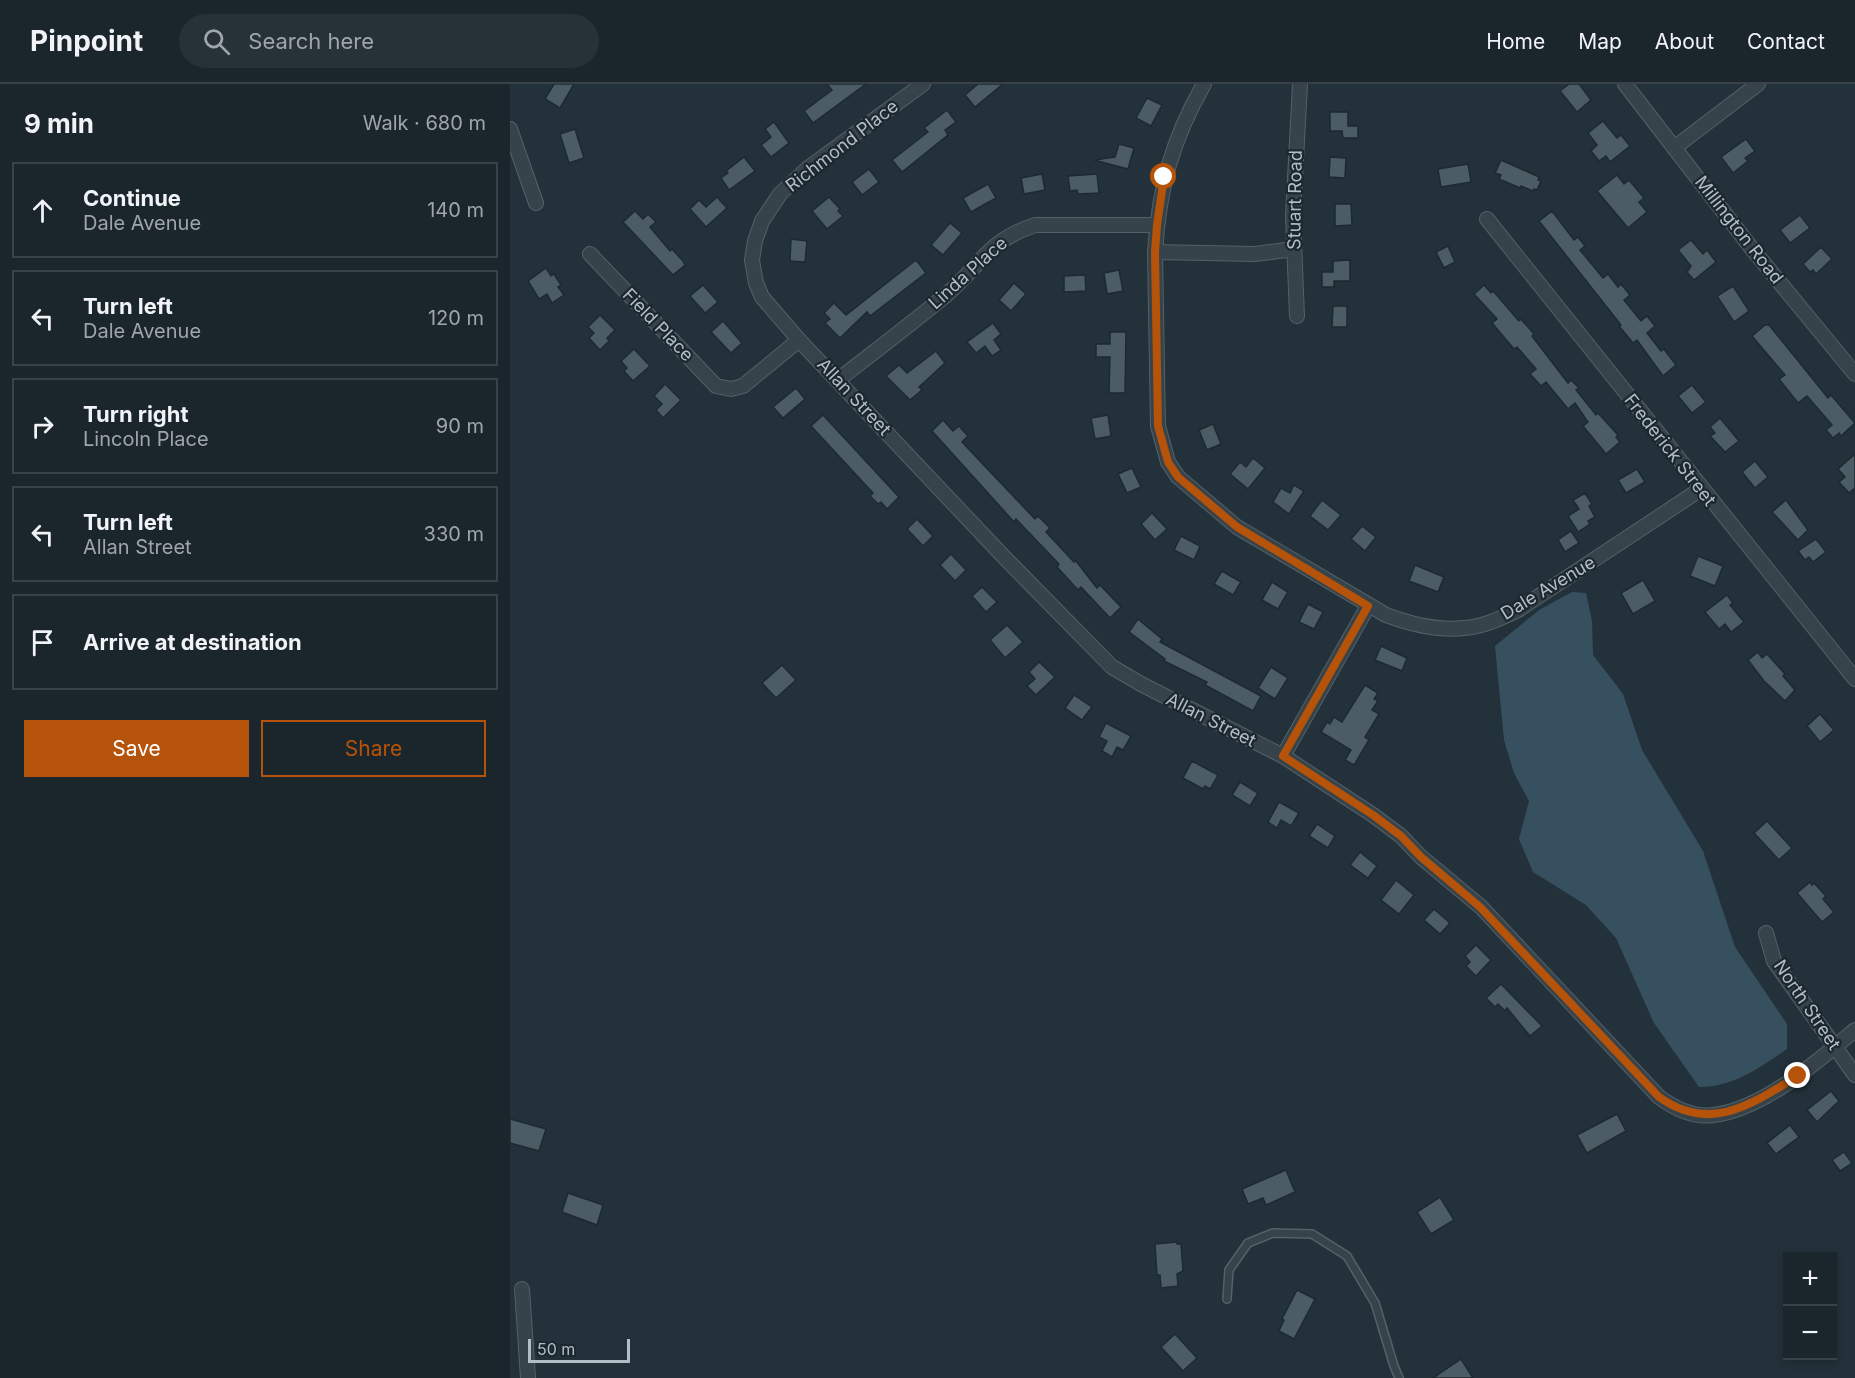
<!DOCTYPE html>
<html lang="en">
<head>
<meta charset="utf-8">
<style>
  :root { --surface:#1a252c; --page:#273138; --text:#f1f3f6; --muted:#9fa5a9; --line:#384248; --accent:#b45309 }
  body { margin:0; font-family:Inter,sans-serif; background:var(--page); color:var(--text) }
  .controls { position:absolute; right:18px; bottom:18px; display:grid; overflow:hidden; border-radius:0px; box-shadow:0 3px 9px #0003 }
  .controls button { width:54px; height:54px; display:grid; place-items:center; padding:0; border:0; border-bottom:2px solid var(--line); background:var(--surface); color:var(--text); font:30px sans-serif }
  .scale { position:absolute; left:18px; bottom:15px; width:102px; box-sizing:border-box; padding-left:6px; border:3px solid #b2bec6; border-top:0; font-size:16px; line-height:21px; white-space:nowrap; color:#b2bec6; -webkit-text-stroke:4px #1c272f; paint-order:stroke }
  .stop { position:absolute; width:18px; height:18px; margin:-14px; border:4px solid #b45309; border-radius:50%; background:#fff }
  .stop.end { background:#b45309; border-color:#fff; box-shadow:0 2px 6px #0008 }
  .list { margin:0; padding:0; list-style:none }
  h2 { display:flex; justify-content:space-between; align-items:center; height:78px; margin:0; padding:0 24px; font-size:26px }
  h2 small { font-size:20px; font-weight:400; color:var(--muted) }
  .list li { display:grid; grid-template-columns:39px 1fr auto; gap:18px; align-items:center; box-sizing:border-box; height:96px; margin:0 12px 12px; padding:0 12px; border:2px solid var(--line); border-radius:0px }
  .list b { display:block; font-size:22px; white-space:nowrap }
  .list p { margin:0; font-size:20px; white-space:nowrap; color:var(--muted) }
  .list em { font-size:20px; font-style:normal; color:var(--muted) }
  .actions { display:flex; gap:12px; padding:18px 24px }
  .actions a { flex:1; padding:14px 0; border:2px solid var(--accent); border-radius:0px; text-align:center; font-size:21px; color:var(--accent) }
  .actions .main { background:var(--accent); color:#fff }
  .icon { flex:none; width:33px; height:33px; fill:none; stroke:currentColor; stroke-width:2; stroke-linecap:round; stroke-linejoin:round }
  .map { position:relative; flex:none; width:1345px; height:1294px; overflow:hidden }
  header { display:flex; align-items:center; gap:36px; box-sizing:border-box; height:84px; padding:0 30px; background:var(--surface); border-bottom:2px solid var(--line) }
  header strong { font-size:28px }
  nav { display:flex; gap:33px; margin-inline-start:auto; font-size:21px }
  .search { width:420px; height:54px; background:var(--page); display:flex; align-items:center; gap:15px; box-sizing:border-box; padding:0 21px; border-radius:33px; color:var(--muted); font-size:22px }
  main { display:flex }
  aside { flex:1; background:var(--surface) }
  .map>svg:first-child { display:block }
  .water { fill:#375060 }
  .building { fill:#4c5c65; stroke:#1e2931; stroke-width:1.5 }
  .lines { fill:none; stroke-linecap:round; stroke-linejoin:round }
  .lane-casing { stroke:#556068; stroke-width:10 }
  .street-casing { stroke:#556068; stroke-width:16 }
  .lane { stroke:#37434a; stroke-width:7 }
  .street { stroke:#37434a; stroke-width:14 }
  .route { stroke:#b45309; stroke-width:8 }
  .labels { text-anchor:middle; stroke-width:4.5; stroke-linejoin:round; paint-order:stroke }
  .street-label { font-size:18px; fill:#b2bec6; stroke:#1c272f }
</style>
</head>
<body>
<header>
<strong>Pinpoint</strong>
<div class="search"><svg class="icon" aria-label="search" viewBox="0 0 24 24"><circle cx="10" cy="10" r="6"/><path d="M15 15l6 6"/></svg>Search here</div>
<nav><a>Home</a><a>Map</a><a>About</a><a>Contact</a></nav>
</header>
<main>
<aside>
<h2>9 min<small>Walk · 680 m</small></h2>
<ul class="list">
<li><svg class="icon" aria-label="ahead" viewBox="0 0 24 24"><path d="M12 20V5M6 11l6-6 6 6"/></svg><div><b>Continue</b><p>Dale Avenue</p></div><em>140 m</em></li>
<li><svg class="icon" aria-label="left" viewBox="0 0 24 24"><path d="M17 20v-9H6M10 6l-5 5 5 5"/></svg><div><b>Turn left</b><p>Dale Avenue</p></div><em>120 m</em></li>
<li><svg class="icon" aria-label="right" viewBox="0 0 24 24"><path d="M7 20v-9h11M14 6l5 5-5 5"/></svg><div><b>Turn right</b><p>Lincoln Place</p></div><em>90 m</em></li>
<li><svg class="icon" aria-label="left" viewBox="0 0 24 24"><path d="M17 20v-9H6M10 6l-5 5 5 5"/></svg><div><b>Turn left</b><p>Allan Street</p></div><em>330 m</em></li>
<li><svg class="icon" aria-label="arrive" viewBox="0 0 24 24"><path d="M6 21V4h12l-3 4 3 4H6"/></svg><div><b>Arrive at destination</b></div></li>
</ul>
<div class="actions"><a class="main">Save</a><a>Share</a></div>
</aside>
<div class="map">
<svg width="1345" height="1294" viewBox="0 0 1345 1294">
  <rect width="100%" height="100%" fill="#23313a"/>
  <path class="water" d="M1062,508L1076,509L1082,537L1083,571L1113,610L1132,666L1193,767L1225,863L1277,940V965C1251,983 1222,1004 1189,1003L1144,939L1106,854L1076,821L1023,788L1009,755L1019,717L1004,689L994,656L985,562L1029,526Z"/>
  <g class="building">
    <polygon points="44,0 64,0 50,24 35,15"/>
    <polygon points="317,0 356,0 303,39 294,27 322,6"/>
    <polygon points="468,0 493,0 465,23 455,11"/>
    <polygon points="1059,0 1069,0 1081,16 1067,28 1050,7"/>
    <polygon points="637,14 652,21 641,42 626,34"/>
    <polygon points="437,26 446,38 435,46 438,51 392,88 382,76 418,48 414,44"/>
    <polygon points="820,28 838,28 838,42 848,42 848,54 833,54 832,47 820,47"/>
    <polygon points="1093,37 1107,54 1111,51 1120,62 1100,78 1096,72 1089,77 1081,67 1087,61 1078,49"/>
    <polygon points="264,38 279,59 261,73 251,61 261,53 255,45"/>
    <polygon points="65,45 74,74 59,79 50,50"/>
    <polygon points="1236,55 1245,67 1235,74 1238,77 1223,89 1211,73"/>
    <polygon points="609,60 624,64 618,85 584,76 605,73"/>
    <polygon points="234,73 245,87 219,106 211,94 218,89 216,87"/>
    <polygon points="820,73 836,74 835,94 819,93"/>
    <polygon points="991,76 1029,93 1028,96 1031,97 1027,106 1024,105 1023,107 1011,102 1010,104 989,95 991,91 985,89"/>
    <polygon points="958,80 961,98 931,103 928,85"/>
    <polygon points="359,85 369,98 352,111 342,98"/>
    <polygon points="532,90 535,106 514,110 511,94"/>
    <polygon points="587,90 589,109 568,110 567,106 560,107 558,92"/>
    <polygon points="1107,91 1114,100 1119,96 1134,114 1129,118 1137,128 1118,144 1087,107"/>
    <polygon points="478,100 486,114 461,128 453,114"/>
    <polygon points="207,113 217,124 196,143 180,125 189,116 196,123"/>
    <polygon points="319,113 330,125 328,127 333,132 317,145 302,127"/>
    <polygon points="825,120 841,120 842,141 825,142"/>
    <polygon points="125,127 133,135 138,130 146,138 140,143 160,167 162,165 173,177 175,181 163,191 113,138"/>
    <polygon points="1042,127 1064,156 1068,153 1075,162 1070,166 1093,194 1098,190 1108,203 1111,200 1120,211 1114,216 1131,237 1137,232 1145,242 1137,249 1151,267 1154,265 1166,281 1153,292 1127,256 1123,259 1109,242 1111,241 1029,137"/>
    <polygon points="1290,131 1300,144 1280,159 1270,146"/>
    <polygon points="440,139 452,149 433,171 421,161"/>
    <polygon points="281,155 297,157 295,178 280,177"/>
    <polygon points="1181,156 1193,170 1197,166 1206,178 1184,196 1177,188 1181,182 1168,166"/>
    <polygon points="938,162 945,178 934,184 926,168"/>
    <polygon points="1311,163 1322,175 1306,190 1303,186 1300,188 1293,180"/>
    <polygon points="406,176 416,189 360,232 357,228 330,254 315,239 320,235 314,229 324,219 336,231"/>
    <polygon points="840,176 840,197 824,197 824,203 812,203 812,188 823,188 823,177"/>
    <polygon points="36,184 41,192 44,190 51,201 48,203 54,211 42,219 37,210 29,215 18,197"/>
    <polygon points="609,186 613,207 597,210 594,189"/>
    <polygon points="575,191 576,207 554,208 554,192"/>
    <polygon points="504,199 516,210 501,227 489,216"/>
    <polygon points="193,201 208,218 195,229 180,212"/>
    <polygon points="974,201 981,209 983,207 1009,237 1011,235 1024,250 1022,252 1058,299 1061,296 1069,304 1066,306 1086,331 1088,329 1108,351 1106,353 1110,358 1096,370 1073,342 1078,338 1065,319 1058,325 1036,298 1031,302 1020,290 1026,285 1007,263 1004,265 982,239 987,235 964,210"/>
    <polygon points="1223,202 1239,227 1224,238 1207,212"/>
    <polygon points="823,222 837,222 837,243 822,243"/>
    <polygon points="90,231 105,246 97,254 99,257 90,266 79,254 84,249 78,243"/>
    <polygon points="213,237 232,259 221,269 201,248"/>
    <polygon points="483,239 491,250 484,256 491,266 482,272 475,262 466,269 457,258"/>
    <polygon points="1255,241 1259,241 1318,314 1321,311 1345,339 1331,352 1329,349 1323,354 1316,346 1322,341 1297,312 1288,319 1269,295 1275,291 1242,252"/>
    <polygon points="600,248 616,248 615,309 599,309 600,273 586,273 586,260 600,260"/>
    <polygon points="124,265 140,282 123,297 114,287 117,284 111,277"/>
    <polygon points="426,267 435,279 409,303 412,306 400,316 376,292 389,281 397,289"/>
    <polygon points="155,300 171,316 153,334 146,326 152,320 144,312"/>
    <polygon points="1182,301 1196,318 1182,329 1168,312"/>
    <polygon points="286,304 295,315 273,334 263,323"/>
    <polygon points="313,331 389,413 377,425 371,418 368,420 360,412 363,409 301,342"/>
    <polygon points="598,331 601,352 585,355 581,334"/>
    <polygon points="1210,334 1229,357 1215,368 1200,352 1205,349 1200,343"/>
    <polygon points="433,336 443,347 449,342 458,352 452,358 525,435 528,432 540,444 536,448 564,478 566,477 587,504 590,501 611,523 600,534 571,503 568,506 547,483 549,480 506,435 504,438 422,347"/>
    <polygon points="703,340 711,360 697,366 689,346"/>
    <polygon points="1345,370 1345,404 1339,409 1329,398 1335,393 1328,385"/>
    <polygon points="743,374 755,384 738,405 720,390 730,378 736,383"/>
    <polygon points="1245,377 1258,393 1245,404 1232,388"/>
    <polygon points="622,384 631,403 617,409 608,390"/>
    <polygon points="1127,385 1135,398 1116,409 1108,396"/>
    <polygon points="784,401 794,407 779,430 763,418 771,404 780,409"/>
    <polygon points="1075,409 1082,420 1079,422 1085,433 1078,437 1080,440 1068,448 1058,432 1069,425 1063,416"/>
    <polygon points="812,416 831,431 818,446 800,432"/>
    <polygon points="1276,416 1298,446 1288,456 1262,428"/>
    <polygon points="642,429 657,445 645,456 631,440"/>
    <polygon points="407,435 423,452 413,462 397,445"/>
    <polygon points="852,442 866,453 855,467 841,455"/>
    <polygon points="1061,447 1069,459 1055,468 1048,456"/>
    <polygon points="671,452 690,462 684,476 664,466"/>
    <polygon points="1306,455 1316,468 1303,478 1299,473 1295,476 1288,467"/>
    <polygon points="441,470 456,486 445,497 430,481"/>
    <polygon points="1188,472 1213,482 1205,502 1180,492"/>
    <polygon points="905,481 934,493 928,508 899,497"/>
    <polygon points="712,487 731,498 723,511 704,500"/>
    <polygon points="1133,496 1145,517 1123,530 1111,509"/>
    <polygon points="762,498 778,508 768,525 752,516"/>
    <polygon points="472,503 487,518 476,528 462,512"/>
    <polygon points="1217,511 1223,519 1220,521 1234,538 1221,548 1215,540 1209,545 1195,528"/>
    <polygon points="798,520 813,528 804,545 789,538"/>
    <polygon points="628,535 652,555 650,558 751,612 743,627 695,601 697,598 654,577 655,575 619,548"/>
    <polygon points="497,541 513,558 495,574 480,556"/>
    <polygon points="871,562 897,574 892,587 865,576"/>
    <polygon points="1248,568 1252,574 1257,570 1275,590 1273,592 1285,606 1275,617 1254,597 1238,576"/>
    <polygon points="529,578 545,593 526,611 517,602 525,595 519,588"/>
    <polygon points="272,581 286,596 266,614 252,599"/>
    <polygon points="761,583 778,594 765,615 748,604"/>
    <polygon points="855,601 868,609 864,615 868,617 862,626 869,630 855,653 859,656 844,681 835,676 841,666 811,648 817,638 820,640 824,633 832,638"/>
    <polygon points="564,611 582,623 572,636 555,624"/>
    <polygon points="1310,630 1324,646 1310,658 1297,642"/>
    <polygon points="596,639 621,652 613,666 607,663 602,673 592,667 597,657 589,653"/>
    <polygon points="682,677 708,691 700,705 695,702 693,705 673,694"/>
    <polygon points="730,698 748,709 740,722 722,711"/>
    <polygon points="769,718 789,729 781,742 771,736 767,744 758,738"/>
    <polygon points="1257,737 1282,764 1269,776 1244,749"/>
    <polygon points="807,740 825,752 818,764 799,752"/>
    <polygon points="850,768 867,782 858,794 840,781"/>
    <polygon points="886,796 904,811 889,830 871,816"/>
    <polygon points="1300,798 1302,801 1304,799 1316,812 1313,815 1324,828 1312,838 1287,809"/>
    <polygon points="924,825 940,839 930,850 914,836"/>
    <polygon points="966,861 981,876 966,892 956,882 960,878 955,872"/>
    <polygon points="991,900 1032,942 1020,952 997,924 995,927 988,920 985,923 976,914"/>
    <polygon points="1321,1007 1329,1017 1307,1038 1297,1026"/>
    <polygon points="1107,1030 1116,1047 1077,1069 1067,1051"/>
    <polygon points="0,1035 36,1045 29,1067 0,1059"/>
    <polygon points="1280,1041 1289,1053 1266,1070 1257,1059"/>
    <polygon points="1334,1068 1342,1079 1330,1087 1322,1076"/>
    <polygon points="776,1086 785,1108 756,1121 753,1114 738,1120 732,1105"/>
    <polygon points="58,1109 93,1121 87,1141 52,1128"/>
    <polygon points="930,1113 944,1136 921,1150 907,1128"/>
    <polygon points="667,1158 667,1160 671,1160 673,1187 667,1190 668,1202 651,1204 650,1191 647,1191 645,1160"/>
    <polygon points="787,1206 805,1215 784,1255 769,1247 774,1236 772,1235"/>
    <polygon points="665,1250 687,1274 673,1287 651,1263"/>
    <polygon points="951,1275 963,1294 923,1294"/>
  </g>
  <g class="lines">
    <g class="lane-casing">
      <polyline id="lane" points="717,1215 719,1186 738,1159 763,1149 802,1150 837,1172 865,1219 884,1282 889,1294"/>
    </g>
    <g class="street-casing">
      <g id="street">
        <path d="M413,0L297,85L270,110L252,137L245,157L242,176L246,199L252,213L289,256L493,472L602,583L631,600L773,672L863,731L891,752L911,773L971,823L1149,1013C1164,1024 1184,1034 1204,1031C1253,1025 1308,977 1345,946"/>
        <path d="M694,0C662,56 649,104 645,168L648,342L658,378L668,393L727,443L876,531C900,540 928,547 954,544C973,543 991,534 1008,526L1191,405"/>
        <polyline points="1115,0 1243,166 1345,290"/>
        <polyline points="0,45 26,119"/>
        <polyline points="1164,64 1248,0"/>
        <polyline points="977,135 1345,595"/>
        <polyline points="645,168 745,170 784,165"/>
        <polyline points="80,170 206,302 221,305 233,302 289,256"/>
        <polyline points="787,232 783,132 790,0"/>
        <path d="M328,296C364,268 401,240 436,211C471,181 477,157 525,141H647"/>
        <polyline points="773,672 858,522"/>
        <polyline points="1256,849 1264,877 1345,991"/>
        <polyline points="12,1205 18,1294"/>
      </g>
    </g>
    <use href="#lane" class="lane"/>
    <use href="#street" class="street"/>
  </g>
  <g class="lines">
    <path class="route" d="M654,93L647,141L645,168L648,342L658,378L668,393L727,443L858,522L773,672L863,731L891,752L911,773L970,823L1149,1013C1201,1050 1241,1020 1288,992"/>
  </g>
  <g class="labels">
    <g class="street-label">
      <text transform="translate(332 62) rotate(-38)" y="6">Richmond Place</text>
      <text transform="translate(785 116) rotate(-89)" y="6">Stuart Road</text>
      <text transform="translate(1229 146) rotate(52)" y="6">Millington Road</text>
      <text transform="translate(458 189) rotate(-42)" y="6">Linda Place</text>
      <text transform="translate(148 241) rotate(46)" y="6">Field Place</text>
      <text transform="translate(344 313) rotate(47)" y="6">Allan Street</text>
      <text transform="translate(1160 366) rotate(52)" y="6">Frederick Street</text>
      <text transform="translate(1038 504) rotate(-31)" y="6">Dale Avenue</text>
      <text transform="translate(701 636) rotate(27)" y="6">Allan Street</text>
      <text transform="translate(1297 921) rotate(56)" y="6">North Street</text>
    </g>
  </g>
</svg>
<div class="controls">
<button>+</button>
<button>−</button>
</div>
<div class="scale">50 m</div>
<div class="stop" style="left:654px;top:93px"></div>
<div class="stop end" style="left:1288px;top:992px"></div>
</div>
</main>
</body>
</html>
